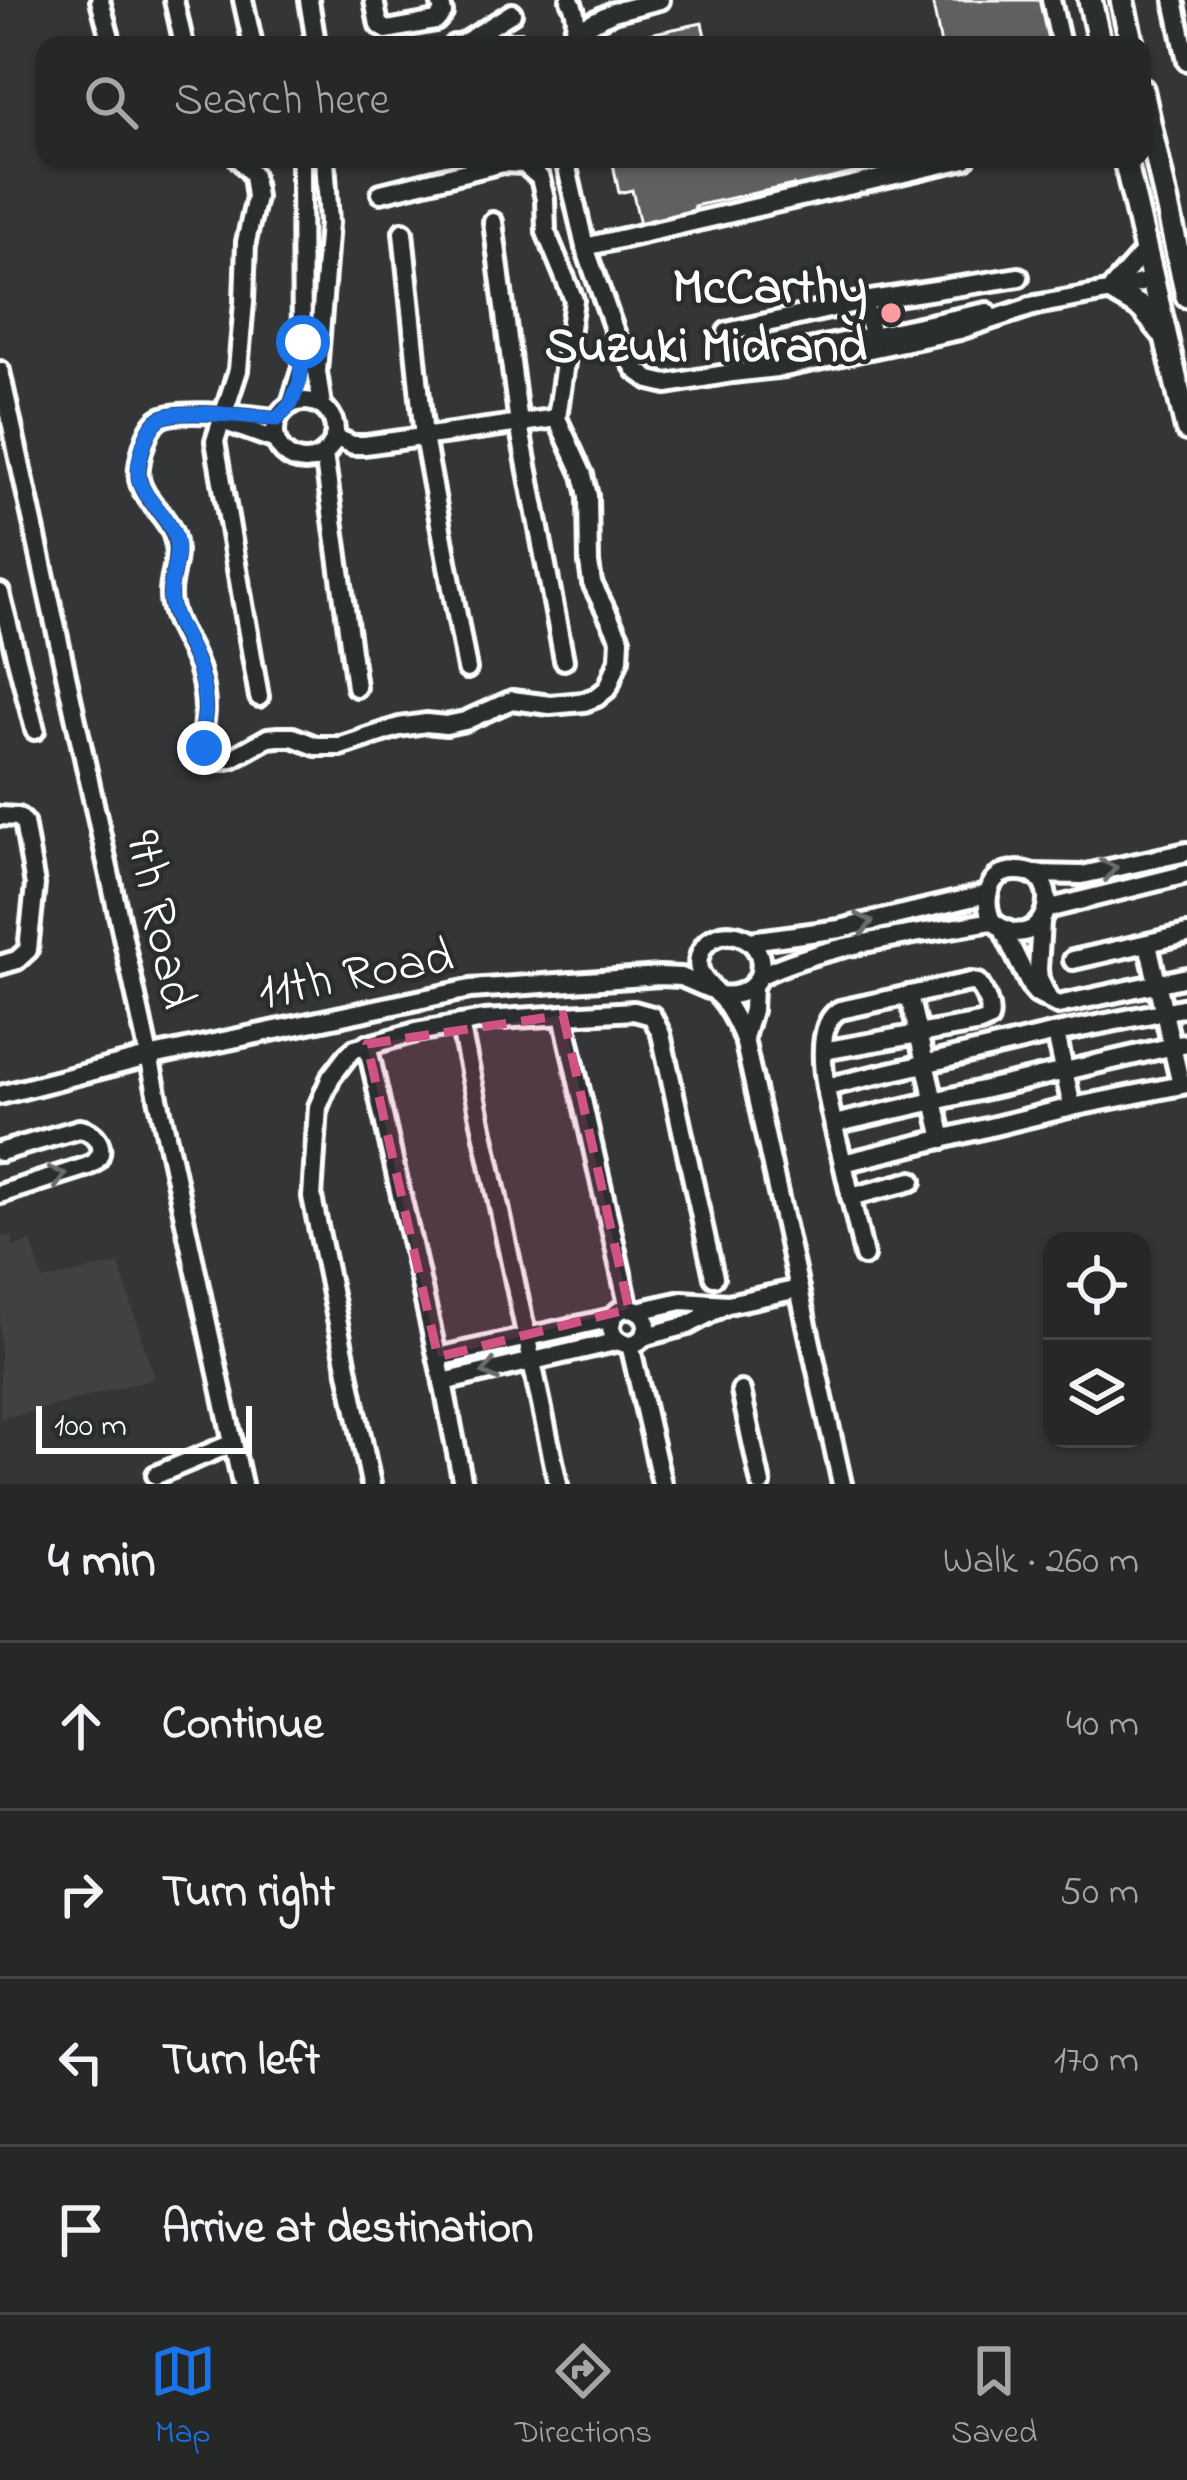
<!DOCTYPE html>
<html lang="en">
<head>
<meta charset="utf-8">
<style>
  :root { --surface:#262828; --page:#2e3030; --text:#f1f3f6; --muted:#a4a6a8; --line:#424445; --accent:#1a73e8 }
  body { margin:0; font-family:"Indie Flower",sans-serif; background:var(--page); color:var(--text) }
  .controls { position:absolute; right:36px; bottom:36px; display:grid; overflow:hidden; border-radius:24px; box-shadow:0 3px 9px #0004 }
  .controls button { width:108px; height:108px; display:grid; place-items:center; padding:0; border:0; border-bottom:3px solid var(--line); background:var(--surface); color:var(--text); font:60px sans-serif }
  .scale { position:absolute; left:36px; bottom:30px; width:216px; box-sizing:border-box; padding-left:12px; border:6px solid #fff; border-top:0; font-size:33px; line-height:42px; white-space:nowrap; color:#fff; -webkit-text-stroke:9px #2a2d2e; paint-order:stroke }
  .stop { position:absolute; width:36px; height:36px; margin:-27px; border:9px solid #1a73e8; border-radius:50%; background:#fff }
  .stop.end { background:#1a73e8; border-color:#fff; box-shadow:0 3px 12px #0008 }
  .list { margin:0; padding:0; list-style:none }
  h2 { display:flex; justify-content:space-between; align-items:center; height:156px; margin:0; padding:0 48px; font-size:51px }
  h2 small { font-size:39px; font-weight:400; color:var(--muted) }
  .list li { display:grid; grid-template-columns:78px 1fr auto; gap:36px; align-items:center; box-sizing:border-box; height:168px; padding:0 48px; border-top:3px solid var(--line) }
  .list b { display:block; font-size:45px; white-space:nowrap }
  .list em { font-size:39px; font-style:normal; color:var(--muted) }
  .icon { flex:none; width:66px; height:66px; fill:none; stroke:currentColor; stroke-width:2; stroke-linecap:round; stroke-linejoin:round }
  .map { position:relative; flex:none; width:1187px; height:1484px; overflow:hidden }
  .search { position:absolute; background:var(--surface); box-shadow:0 3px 9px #0004; left:36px; right:36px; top:36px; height:132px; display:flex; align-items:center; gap:30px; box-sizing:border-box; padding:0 42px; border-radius:24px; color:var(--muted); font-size:45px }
  .sheet { height:828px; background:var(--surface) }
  nav { display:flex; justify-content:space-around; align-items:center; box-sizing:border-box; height:168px; border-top:3px solid var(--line); background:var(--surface); font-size:33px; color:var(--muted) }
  nav a { display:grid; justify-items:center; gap:6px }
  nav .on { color:var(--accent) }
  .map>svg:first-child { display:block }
  .built { fill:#404243 }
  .building { fill:#5f6162; stroke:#fff; stroke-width:3 }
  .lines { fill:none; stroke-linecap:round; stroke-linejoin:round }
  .minor-casing { stroke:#fff; stroke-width:26 }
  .major-casing { stroke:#fff; stroke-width:30 }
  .minor { stroke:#2a2d2e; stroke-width:16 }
  .major { stroke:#2a2d2e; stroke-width:21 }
  .oneway { stroke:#6a6c6d }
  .route { stroke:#1a73e8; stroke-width:15 }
  .marked { fill:#d15284; fill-opacity:0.2; stroke:#d15284; stroke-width:9; stroke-dasharray:24 15; stroke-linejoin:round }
  .poi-dot { fill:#ff9aa2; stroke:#2a2d2e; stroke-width:4.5 }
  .labels { text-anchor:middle; stroke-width:9; stroke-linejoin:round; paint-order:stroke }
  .poi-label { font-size:51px; font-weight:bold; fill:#fff; stroke:#2a2d2e; text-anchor:end }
  .street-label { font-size:51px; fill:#fff; stroke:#2a2d2e }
</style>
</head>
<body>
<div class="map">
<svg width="1187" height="1484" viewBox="0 0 1187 1484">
  <rect width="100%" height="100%" fill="#333536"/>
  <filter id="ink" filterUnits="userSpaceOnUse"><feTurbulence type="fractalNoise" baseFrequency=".00833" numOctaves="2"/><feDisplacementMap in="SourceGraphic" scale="24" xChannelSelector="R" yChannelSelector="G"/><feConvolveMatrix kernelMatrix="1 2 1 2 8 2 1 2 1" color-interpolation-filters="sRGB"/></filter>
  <g filter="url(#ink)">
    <polygon class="built" points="12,1236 14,1247 31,1241 43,1280 119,1264 154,1378 28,1413 0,1418 0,1237"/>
    <g class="building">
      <polygon points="932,0 1041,0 1050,45 941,45"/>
      <polygon points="702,23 707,45 602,44"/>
      <polygon points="612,159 721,159 722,162 736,159 914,159 915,164 793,190 793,185 694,206 695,212 640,224 632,190 619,193"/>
    </g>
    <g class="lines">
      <g class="minor-casing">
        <g id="minor">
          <polyline points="100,0 112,45"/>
          <polyline points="174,0 184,45"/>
          <polyline points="243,0 253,45"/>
          <polyline points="374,0 379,25 387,30 436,21 443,13 440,0"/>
          <polyline points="1051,0 1061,45"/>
          <polyline points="1174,0 1187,61"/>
          <polyline points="575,31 613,12 660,0"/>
          <polyline points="464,43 512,13"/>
          <polyline points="308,45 313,43 315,37 309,0"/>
          <polyline points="454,45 521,43"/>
          <path d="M564,45C578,32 579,16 570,0"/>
          <polyline points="239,159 253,175 256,197 246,242 244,302 238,370 215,441 259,697"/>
          <polyline points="565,159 585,247 617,338 636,370 650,380 667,384 732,373 785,367 960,330 1036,305"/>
          <polyline points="493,222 519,424 564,660"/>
          <polyline points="403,232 424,437 467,669"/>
          <polyline points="585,247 965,159"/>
          <polyline points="1112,288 1145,251"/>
          <polyline points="864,301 1019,277"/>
          <polyline points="1030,306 1107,292 1152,280"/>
          <polyline points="727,332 864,301 874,344"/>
          <polyline points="754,363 780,355 987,312"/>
          <path d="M0,371C82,742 163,1113 242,1484"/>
          <circle cx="305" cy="431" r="30"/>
          <polyline points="291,404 302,367 301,159"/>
          <polyline points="322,406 317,372 329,223 325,159"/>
          <path d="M277,419C254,417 176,407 159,419C146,428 137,464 139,479C144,503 171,517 175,542C179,561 169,578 170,597C171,623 194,648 200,674C203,685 205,698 205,710C204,728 199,739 209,754L222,760L232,758L268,738L278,737H293L316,746H341L399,727L426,723L446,725L465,721L512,700L550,705L584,702L597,697L608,688L619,659L620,639L592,583L589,563L588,496L583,475L557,418L574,300L546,232L545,199L540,178L524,164L503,163L381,193"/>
          <polyline points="225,422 276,440"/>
          <polyline points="334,437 353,445 365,445 557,418"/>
          <polyline points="324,454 356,687"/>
          <polyline points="0,593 35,730"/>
          <polyline points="0,816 18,817 24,822 35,885 28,950 17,960 0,965"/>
          <polyline points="1032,874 1082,875 1187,852"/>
          <polyline points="1047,909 1187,874"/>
          <polyline points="1041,922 1038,969 1039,979 1049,1000"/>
          <polyline points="1003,930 1031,987 1037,994 1058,1005 1187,977"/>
          <polyline points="750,941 840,929 987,894"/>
          <polyline points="1148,944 1181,1085"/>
          <polyline points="1073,960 1187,934"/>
          <path d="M759,976C830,942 916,935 992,921C1046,965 1071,869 1016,871C987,871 983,901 992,921"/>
          <path d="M719,995C742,998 765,985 760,958C754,931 715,925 702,950C690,973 709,983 721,998C731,1009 738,1025 744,1039L842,1484"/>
          <polyline points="909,995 943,1139"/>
          <polyline points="563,1015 629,1309"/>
          <polyline points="460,1024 558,1484"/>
          <polyline points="1056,1033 1072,1107"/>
          <polyline points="744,1038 752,1010 753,986"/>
          <polyline points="367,1044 443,1382 463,1484"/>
          <path d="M823,1051L980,1023L989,1019C992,1007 985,994 978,983L970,982L840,1010C803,1029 836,1131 843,1163"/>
          <polyline points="826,1087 1056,1033 1187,1007"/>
          <polyline points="0,1095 148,1057 470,989 660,976 681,977 709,989"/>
          <polyline points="834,1124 1187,1043"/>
          <path d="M0,1152L79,1129C100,1131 110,1157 88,1166L0,1194"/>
          <polyline points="850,1197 912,1181"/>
          <polyline points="864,1256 843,1163 1072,1107 1187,1084"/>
          <circle cx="629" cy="1326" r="18"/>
          <polyline points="638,1311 682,1301 728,1304 799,1289"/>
          <polyline points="643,1337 688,1325 727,1304"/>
          <polyline points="630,1344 662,1484"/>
          <polyline points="438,1357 613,1318"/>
          <polyline points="443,1382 619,1341"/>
          <polyline points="741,1391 761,1484"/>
          <polyline points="156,1475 233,1443"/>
          <polyline points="371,1484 312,1197 318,1107 331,1077 348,1055 355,1049 416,1032 484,1020 634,1011 652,1016 661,1034 714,1277"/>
        </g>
      </g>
      <g class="major-casing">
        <g id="major">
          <polyline points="1090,0 1100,45"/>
          <polyline points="1122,0 1132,45"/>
          <polyline points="1142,90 1187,296"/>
          <polyline points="1125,159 1187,429"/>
          <polyline points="1113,291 1142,308 1162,332"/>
        </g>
      </g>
      <use href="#minor" class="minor"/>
      <use href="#major" class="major"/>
    </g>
    <defs><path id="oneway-chevron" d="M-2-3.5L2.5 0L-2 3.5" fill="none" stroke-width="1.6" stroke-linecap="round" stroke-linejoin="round" transform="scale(3)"/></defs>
    <g class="oneway">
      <use href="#oneway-chevron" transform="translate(1109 869) rotate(-13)"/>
      <use href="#oneway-chevron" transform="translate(865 923) rotate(-13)"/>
      <use href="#oneway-chevron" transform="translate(58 1176) rotate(-17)"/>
      <use href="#oneway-chevron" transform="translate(490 1371) rotate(166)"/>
    </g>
  </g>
  <g class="lines" filter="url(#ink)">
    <path class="route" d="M204,748C200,735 204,725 205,711C205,699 203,686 200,675C195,649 172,622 170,598C169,576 182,555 174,534C166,514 144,500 139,479C136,464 146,429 159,419C175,407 254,417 277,419L291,404L300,381L303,342"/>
  </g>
  <path class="marked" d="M563,1015L629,1309L438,1357L367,1044Z"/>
  <circle class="poi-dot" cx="891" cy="313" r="12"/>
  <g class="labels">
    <g class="poi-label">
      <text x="867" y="302">McCarthy<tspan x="867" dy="59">Suzuki Midrand</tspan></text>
    </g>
    <g class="street-label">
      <text transform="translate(163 919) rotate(78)" y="18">9th Road</text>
      <text transform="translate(355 971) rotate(-11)" y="18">11th Road</text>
    </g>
  </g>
</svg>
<div class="controls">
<button><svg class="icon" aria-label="locate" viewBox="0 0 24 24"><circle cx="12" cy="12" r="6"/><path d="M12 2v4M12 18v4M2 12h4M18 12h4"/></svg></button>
<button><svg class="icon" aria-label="layers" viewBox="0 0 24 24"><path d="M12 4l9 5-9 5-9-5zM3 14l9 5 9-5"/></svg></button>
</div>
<div class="scale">100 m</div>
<div class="stop" style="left:303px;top:342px"></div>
<div class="stop end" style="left:204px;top:748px"></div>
<div class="search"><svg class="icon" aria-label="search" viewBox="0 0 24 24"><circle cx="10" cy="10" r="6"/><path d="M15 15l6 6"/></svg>Search here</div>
</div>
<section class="sheet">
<h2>4 min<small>Walk · 260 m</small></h2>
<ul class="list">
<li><svg class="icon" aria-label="ahead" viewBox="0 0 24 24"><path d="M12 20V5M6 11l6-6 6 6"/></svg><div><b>Continue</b></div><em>40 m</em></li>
<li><svg class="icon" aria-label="right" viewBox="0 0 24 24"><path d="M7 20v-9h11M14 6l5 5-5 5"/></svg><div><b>Turn right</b></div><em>50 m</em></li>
<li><svg class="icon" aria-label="left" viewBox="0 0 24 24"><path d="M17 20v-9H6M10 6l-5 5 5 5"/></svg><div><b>Turn left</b></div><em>170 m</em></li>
<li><svg class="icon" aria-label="arrive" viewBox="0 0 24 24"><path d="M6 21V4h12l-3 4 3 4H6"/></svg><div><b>Arrive at destination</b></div></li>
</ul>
</section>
<nav>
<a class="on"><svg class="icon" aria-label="map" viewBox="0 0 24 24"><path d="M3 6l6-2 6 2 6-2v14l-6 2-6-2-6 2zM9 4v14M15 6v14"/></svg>Map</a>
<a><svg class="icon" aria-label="directions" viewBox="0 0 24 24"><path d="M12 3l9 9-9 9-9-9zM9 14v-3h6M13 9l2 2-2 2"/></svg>Directions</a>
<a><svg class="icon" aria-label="saved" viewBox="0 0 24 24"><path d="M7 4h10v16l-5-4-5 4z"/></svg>Saved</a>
</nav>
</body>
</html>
